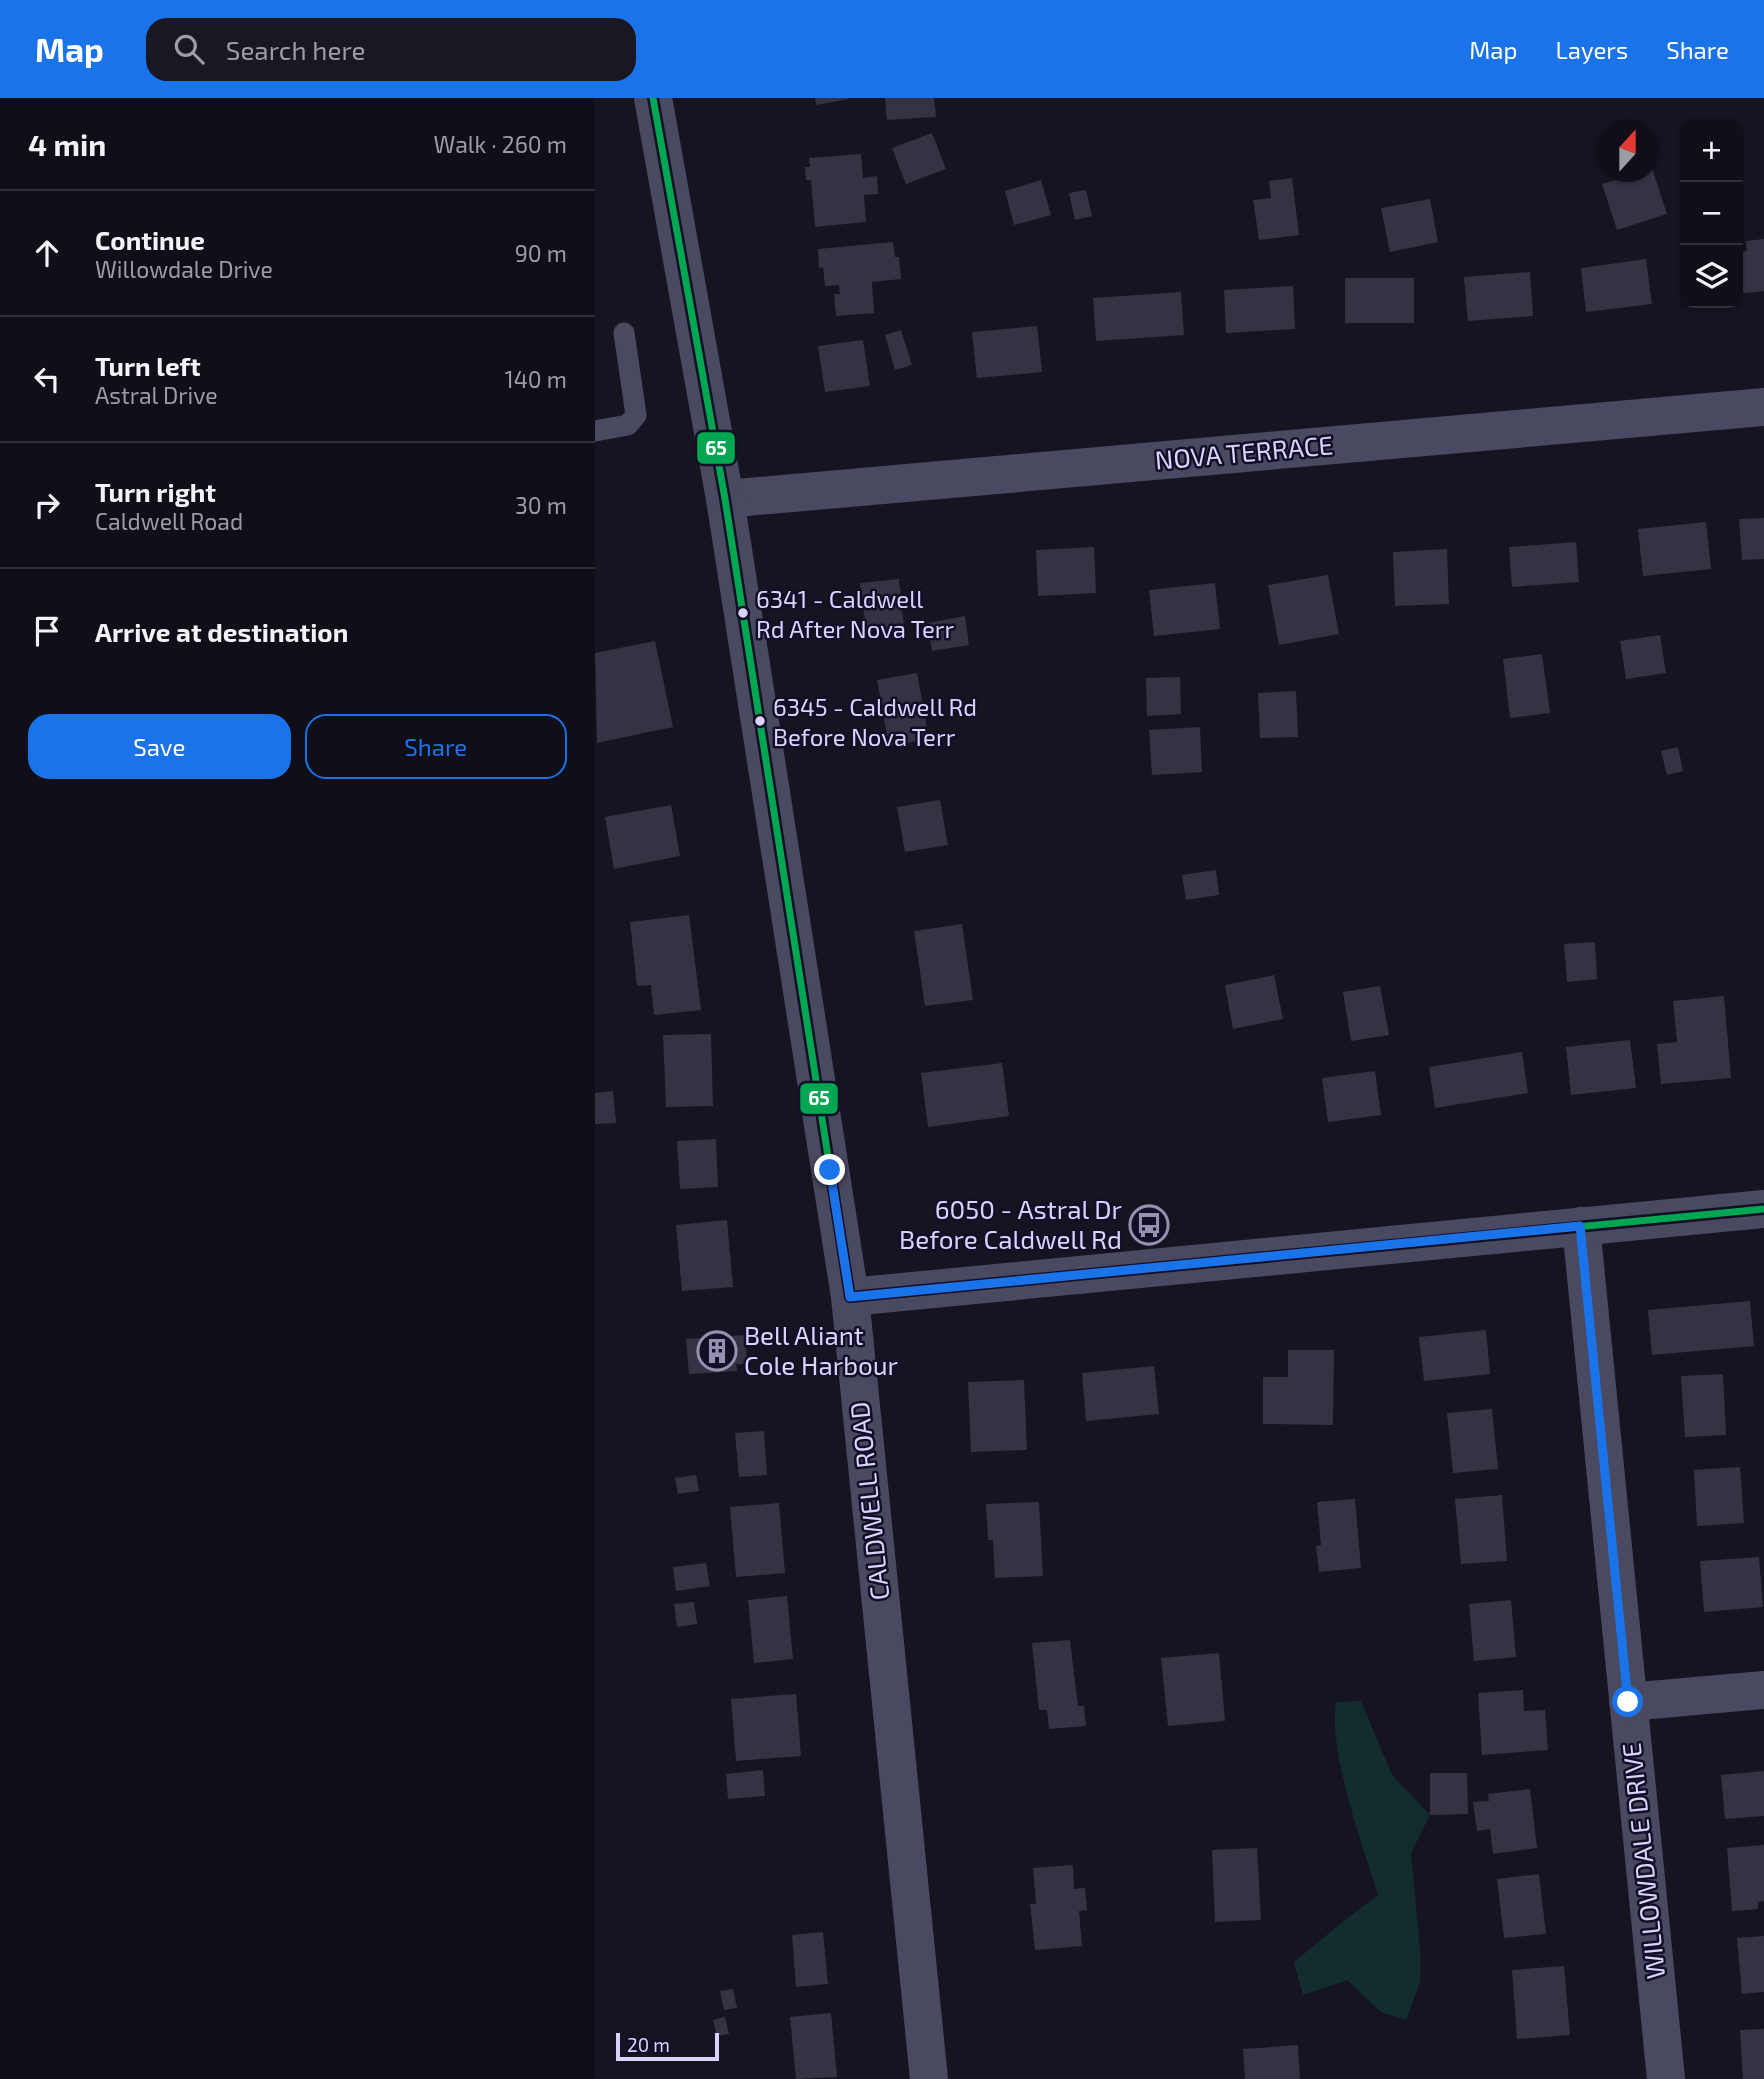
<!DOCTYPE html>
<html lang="en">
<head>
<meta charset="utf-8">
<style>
  :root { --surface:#100f19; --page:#191822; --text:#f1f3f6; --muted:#9c9ca2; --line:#302f38; --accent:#1a73e8 }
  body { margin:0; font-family:"Exo 2",sans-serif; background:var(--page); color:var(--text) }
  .controls { position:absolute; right:21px; top:21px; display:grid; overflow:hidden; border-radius:14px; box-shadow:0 2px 5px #0004 }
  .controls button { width:63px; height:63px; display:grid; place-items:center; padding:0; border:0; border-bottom:2px solid var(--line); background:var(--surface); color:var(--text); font:35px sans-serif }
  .compass { position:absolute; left:1001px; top:21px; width:63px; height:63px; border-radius:50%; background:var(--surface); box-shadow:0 2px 5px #0004; rotate:21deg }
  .scale { position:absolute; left:21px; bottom:18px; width:103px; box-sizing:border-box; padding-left:7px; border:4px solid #d9d4ff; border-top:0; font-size:19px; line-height:24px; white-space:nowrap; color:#d9d4ff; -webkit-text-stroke:5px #130f26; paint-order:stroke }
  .stop { position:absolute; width:21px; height:21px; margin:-16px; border:5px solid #1a73e8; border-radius:50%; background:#fff }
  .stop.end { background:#1a73e8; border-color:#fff; box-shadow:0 2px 7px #0008 }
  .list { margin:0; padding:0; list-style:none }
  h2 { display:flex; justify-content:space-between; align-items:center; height:91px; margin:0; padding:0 28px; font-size:30px }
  h2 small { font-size:23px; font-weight:400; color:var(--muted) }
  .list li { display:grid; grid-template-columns:46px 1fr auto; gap:21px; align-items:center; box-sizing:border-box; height:126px; padding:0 28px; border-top:2px solid var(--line) }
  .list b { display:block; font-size:26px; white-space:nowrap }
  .list p { margin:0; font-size:23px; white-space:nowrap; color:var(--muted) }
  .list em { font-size:23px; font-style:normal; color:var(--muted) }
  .actions { display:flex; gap:14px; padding:21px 28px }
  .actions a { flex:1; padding:16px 0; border:2px solid var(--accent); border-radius:21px; text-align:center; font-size:24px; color:var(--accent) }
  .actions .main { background:var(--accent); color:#fff }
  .icon { flex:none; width:38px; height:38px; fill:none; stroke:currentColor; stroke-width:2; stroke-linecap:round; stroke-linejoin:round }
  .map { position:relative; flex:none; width:1169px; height:1981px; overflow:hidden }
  header { display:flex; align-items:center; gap:42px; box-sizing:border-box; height:98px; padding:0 35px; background:var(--accent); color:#fff }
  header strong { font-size:33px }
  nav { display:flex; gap:38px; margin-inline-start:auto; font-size:24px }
  .search { width:490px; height:63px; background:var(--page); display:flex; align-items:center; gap:18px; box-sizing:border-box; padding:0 24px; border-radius:21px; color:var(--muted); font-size:26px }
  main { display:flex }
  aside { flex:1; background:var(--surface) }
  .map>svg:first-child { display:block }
  .green { fill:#132c2d }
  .building { fill:#343243 }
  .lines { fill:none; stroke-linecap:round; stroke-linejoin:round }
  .service { stroke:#4a4962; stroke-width:21 }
  .minor { stroke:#4a4962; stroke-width:38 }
  .tertiary { stroke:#4a4962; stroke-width:38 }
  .bus-1-casing { stroke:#130f26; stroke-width:12 }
  .bus-1 { stroke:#00a651; stroke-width:7 }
  .route { stroke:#1a73e8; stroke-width:9 }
  .bus-dot { fill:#d9d4ff; stroke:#130f26; stroke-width:2.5 }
  .labels { text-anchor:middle; stroke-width:5; stroke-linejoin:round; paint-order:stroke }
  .bus-label { font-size:24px; fill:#d9d4ff; stroke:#130f26; text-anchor:start }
  .street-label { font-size:26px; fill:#d9d4ff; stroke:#130f26 }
  .poi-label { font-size:26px; fill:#d9d4ff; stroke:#130f26; text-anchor:end }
  .line-badge { stroke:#130f26; stroke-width:2.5 }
  .badge-label { font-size:19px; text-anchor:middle; font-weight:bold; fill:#fff }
</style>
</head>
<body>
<header>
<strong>Map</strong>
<div class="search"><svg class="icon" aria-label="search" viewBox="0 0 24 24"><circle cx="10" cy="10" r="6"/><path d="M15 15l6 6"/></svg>Search here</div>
<nav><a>Map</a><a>Layers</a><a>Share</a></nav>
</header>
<main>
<aside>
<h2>4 min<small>Walk · 260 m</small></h2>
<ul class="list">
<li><svg class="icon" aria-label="ahead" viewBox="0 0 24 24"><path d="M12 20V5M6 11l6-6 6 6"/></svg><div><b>Continue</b><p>Willowdale Drive</p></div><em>90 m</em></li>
<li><svg class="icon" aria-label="left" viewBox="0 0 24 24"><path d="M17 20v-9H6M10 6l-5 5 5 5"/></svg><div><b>Turn left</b><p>Astral Drive</p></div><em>140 m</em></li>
<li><svg class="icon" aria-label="right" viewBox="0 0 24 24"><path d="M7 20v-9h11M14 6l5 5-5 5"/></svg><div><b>Turn right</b><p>Caldwell Road</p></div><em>30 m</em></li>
<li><svg class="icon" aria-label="arrive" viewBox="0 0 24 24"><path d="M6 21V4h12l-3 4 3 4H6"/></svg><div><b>Arrive at destination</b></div></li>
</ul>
<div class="actions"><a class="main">Save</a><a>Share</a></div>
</aside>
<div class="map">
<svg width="1169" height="1981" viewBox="0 0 1169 1981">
  <rect width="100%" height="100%" fill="#161421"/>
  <path class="green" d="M766,1603L797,1677L835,1717L816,1755L826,1862L825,1884L811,1922L786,1914L752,1882L708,1897L699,1864L755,1818L783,1797C768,1748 733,1654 741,1604Z"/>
  <g class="building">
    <polygon points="220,0 253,0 253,1 221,7"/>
    <polygon points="290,0 339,0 341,19 292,22"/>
    <polygon points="337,35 351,71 311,86 297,50"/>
    <polygon points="266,56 268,80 282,78 283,96 269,97 271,124 220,129 216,82 211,82 210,69 215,69 214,60"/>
    <polygon points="1057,70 1072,116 1022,132 1007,86 1046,74 1054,74"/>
    <polygon points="697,80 704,137 664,142 658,102 676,100 674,83"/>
    <polygon points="446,82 456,117 419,127 410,93"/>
    <polygon points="491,92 497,118 480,122 474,95"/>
    <polygon points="835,101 843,144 795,154 786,110"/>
    <polygon points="1169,141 1169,193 1143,196 1143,154 1152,153 1151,143"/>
    <polygon points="298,144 300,159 304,159 306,181 277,184 279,215 241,218 239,196 245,196 244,187 230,188 228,169 224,170 223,151"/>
    <polygon points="1051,161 1057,206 991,214 986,170"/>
    <polygon points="935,174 938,218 873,223 869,179"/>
    <rect x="750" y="180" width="69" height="45"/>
    <polygon points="698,188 700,231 631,235 629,192"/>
    <polygon points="586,194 589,237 501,243 498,200"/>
    <polygon points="442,228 447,274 382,280 377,234"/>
    <polygon points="306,232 317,267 300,272 290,237"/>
    <polygon points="268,242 275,288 230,294 223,248"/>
    <polygon points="1169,420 1169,461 1147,462 1144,421"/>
    <polygon points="1111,424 1116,471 1048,478 1043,431"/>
    <polygon points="981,444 984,484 917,489 914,449"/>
    <polygon points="499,449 501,495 443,498 441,452"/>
    <polygon points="852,451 854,506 800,508 798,454"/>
    <polygon points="733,477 744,536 684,547 673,487"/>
    <polygon points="304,481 309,529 271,533 265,485"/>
    <polygon points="620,485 625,531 559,538 554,492"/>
    <polygon points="370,518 374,547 337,553 332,525"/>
    <polygon points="1065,537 1071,575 1031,581 1025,543"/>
    <polygon points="60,543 78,629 2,645 0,555"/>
    <polygon points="947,556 955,615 915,620 908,561"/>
    <polygon points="322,575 334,641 294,648 282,582"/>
    <polygon points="585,579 586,616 552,618 551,580"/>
    <polygon points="701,593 703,639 665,640 663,595"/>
    <polygon points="605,629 607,674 557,677 554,632"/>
    <polygon points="1083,649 1088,673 1072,677 1066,653"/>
    <polygon points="345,702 353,747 310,754 302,709"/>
    <polygon points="76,707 85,758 19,771 10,719"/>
    <polygon points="621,772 624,797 591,802 587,777"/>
    <polygon points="94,817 106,912 59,917 56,887 42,888 35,824"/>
    <polygon points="367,826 378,902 330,908 319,833"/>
    <polygon points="1000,844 1002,881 972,884 969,846"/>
    <polygon points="679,877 688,921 638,931 630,887"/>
    <polygon points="785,888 794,937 756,943 748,894"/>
    <polygon points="1129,898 1136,980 1066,986 1062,946 1082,944 1078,903"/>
    <polygon points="116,936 118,1008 71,1009 68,937"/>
    <polygon points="1035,942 1041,990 976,997 971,949"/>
    <polygon points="927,954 933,995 840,1010 834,969"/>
    <polygon points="407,965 414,1018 333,1029 326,975"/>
    <polygon points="780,973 786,1017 733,1024 727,980"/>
    <polygon points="18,993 21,1025 0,1026 0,995"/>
    <polygon points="121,1041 123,1089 85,1091 82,1043"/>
    <polygon points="132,1122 138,1189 87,1193 81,1127"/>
    <polygon points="1155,1203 1159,1248 1057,1257 1053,1212"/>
    <polygon points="891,1232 895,1276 829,1283 824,1239"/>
    <polygon points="150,1237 152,1266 141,1266 142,1273 94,1276 91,1241"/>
    <polygon points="693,1252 739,1252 738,1327 668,1326 668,1279 693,1279"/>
    <polygon points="559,1268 564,1316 491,1323 487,1275"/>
    <polygon points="1128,1276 1131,1337 1090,1339 1086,1278"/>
    <polygon points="429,1282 432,1352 376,1354 373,1284"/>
    <polygon points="897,1311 903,1371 858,1375 852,1315"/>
    <polygon points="169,1333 172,1377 144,1379 140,1335"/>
    <polygon points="1145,1369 1149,1425 1102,1428 1099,1372"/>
    <polygon points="101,1377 104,1393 83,1396 80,1380"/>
    <polygon points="907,1397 912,1463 866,1466 860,1401"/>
    <polygon points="760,1401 766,1470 724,1474 721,1448 726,1447 722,1404"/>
    <polygon points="444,1404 448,1478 400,1480 398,1442 393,1442 391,1406"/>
    <polygon points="184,1405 190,1475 141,1479 135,1409"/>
    <polygon points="1164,1459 1168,1509 1109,1514 1105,1463"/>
    <polygon points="111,1465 115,1488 81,1493 78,1469"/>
    <polygon points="192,1498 198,1561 159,1565 153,1502"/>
    <polygon points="916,1502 921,1559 879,1563 874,1506"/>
    <polygon points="99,1504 102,1526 82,1529 79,1506"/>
    <polygon points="475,1542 483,1608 489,1608 491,1628 454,1631 452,1612 444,1612 437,1545"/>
    <polygon points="624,1555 630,1623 573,1628 566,1560"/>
    <polygon points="928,1592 929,1613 950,1612 953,1652 887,1657 883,1595"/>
    <polygon points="201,1596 206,1658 141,1663 136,1601"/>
    <polygon points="168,1672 170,1698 133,1701 131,1676"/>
    <polygon points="1169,1673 1169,1718 1130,1721 1126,1677"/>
    <polygon points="835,1675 872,1675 873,1716 835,1717"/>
    <polygon points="935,1691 942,1750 898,1756 895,1731 882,1733 878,1704 894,1703 893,1696"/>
    <polygon points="1169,1747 1169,1803 1163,1804 1163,1811 1137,1813 1132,1750"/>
    <polygon points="662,1750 666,1822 620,1824 617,1752"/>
    <polygon points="478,1767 479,1791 490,1790 492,1812 484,1813 487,1848 440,1852 435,1806 441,1806 438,1770"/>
    <polygon points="944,1776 951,1836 909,1840 902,1781"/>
    <polygon points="228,1834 233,1886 201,1889 197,1837"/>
    <polygon points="1169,1838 1169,1894 1147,1896 1142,1840"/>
    <polygon points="969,1868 975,1937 922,1941 917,1872"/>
    <polygon points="138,1891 142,1910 129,1912 125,1893"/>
    <polygon points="236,1915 242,1979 201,1981 195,1919"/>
    <polygon points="130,1919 134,1936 122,1938 118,1922"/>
    <polygon points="1169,1931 1169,1981 1148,1981 1145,1932"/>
    <polygon points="703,1947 705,1981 650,1981 648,1951"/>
  </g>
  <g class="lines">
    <polyline class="service" points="0,333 33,327 41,317 29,235"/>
    <g class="minor">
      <polyline points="130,401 1169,309"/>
      <polyline points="986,1128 1071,1981"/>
      <polyline points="255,1199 1169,1111"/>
      <polyline points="1033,1604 1169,1592"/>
    </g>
    <polyline class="tertiary" points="58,0 130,401 255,1199 334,1981"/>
    <g class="bus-1-casing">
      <polyline id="bus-1" points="58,0 130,401 255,1199 1169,1111"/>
    </g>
    <use href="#bus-1" class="bus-1"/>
  </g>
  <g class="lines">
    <polyline class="route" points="235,1072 255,1199 985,1128 1033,1604"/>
  </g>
  <defs>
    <g id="bus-ring" transform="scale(2.0125)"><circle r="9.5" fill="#130f26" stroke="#9591b1" stroke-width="1.5"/><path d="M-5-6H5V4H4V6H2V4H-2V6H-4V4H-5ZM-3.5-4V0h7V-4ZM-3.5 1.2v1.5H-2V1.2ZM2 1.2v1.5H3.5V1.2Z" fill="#9591b1"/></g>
    <g id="building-ring" transform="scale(2.0125)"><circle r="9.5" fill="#130f26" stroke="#9591b1" stroke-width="1.5"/><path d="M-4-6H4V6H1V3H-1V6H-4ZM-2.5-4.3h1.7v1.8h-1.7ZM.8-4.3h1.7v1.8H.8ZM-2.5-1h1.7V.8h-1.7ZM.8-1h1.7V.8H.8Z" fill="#9591b1"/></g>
  </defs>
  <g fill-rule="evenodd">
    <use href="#bus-ring" x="554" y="1127"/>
    <use href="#building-ring" x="122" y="1253"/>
  </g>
  <g class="bus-dot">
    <circle cx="148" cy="515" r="6"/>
    <circle cx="165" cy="623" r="6"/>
  </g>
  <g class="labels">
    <g class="bus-label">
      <text x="161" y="510">6341 - Caldwell<tspan x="161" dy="30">Rd After Nova Terr</tspan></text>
      <text x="178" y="618">6345 - Caldwell Rd<tspan x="178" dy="30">Before Nova Terr</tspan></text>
    </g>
    <g class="street-label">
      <text transform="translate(649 355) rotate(-5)" y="9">NOVA TERRACE</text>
      <text transform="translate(275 1403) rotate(-96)" y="9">CALDWELL ROAD</text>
      <text transform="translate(1049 1763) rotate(-96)" y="9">WILLOWDALE DRIVE</text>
    </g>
    <g class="poi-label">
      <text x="527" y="1121">6050 - Astral Dr<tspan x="527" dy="30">Before Caldwell Rd</tspan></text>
      <text x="149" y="1247" text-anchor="start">Bell Aliant<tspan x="149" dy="30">Cole Harbour</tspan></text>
    </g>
  </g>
  <g class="line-badge">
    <rect x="101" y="333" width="40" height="34" rx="7" fill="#00a651"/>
    <rect x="204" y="984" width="40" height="33" rx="7" fill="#00a651"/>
  </g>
  <g class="badge-label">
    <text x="121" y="357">65</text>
    <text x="224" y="1007">65</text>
  </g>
</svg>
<div class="controls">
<button>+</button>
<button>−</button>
<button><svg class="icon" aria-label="layers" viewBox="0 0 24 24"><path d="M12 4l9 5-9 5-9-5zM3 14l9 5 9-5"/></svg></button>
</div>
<svg class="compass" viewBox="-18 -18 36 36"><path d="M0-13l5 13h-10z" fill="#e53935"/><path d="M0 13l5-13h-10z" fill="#9c9ca2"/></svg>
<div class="scale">20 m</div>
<div class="stop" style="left:1033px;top:1604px"></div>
<div class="stop end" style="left:235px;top:1072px"></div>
</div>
</main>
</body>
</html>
